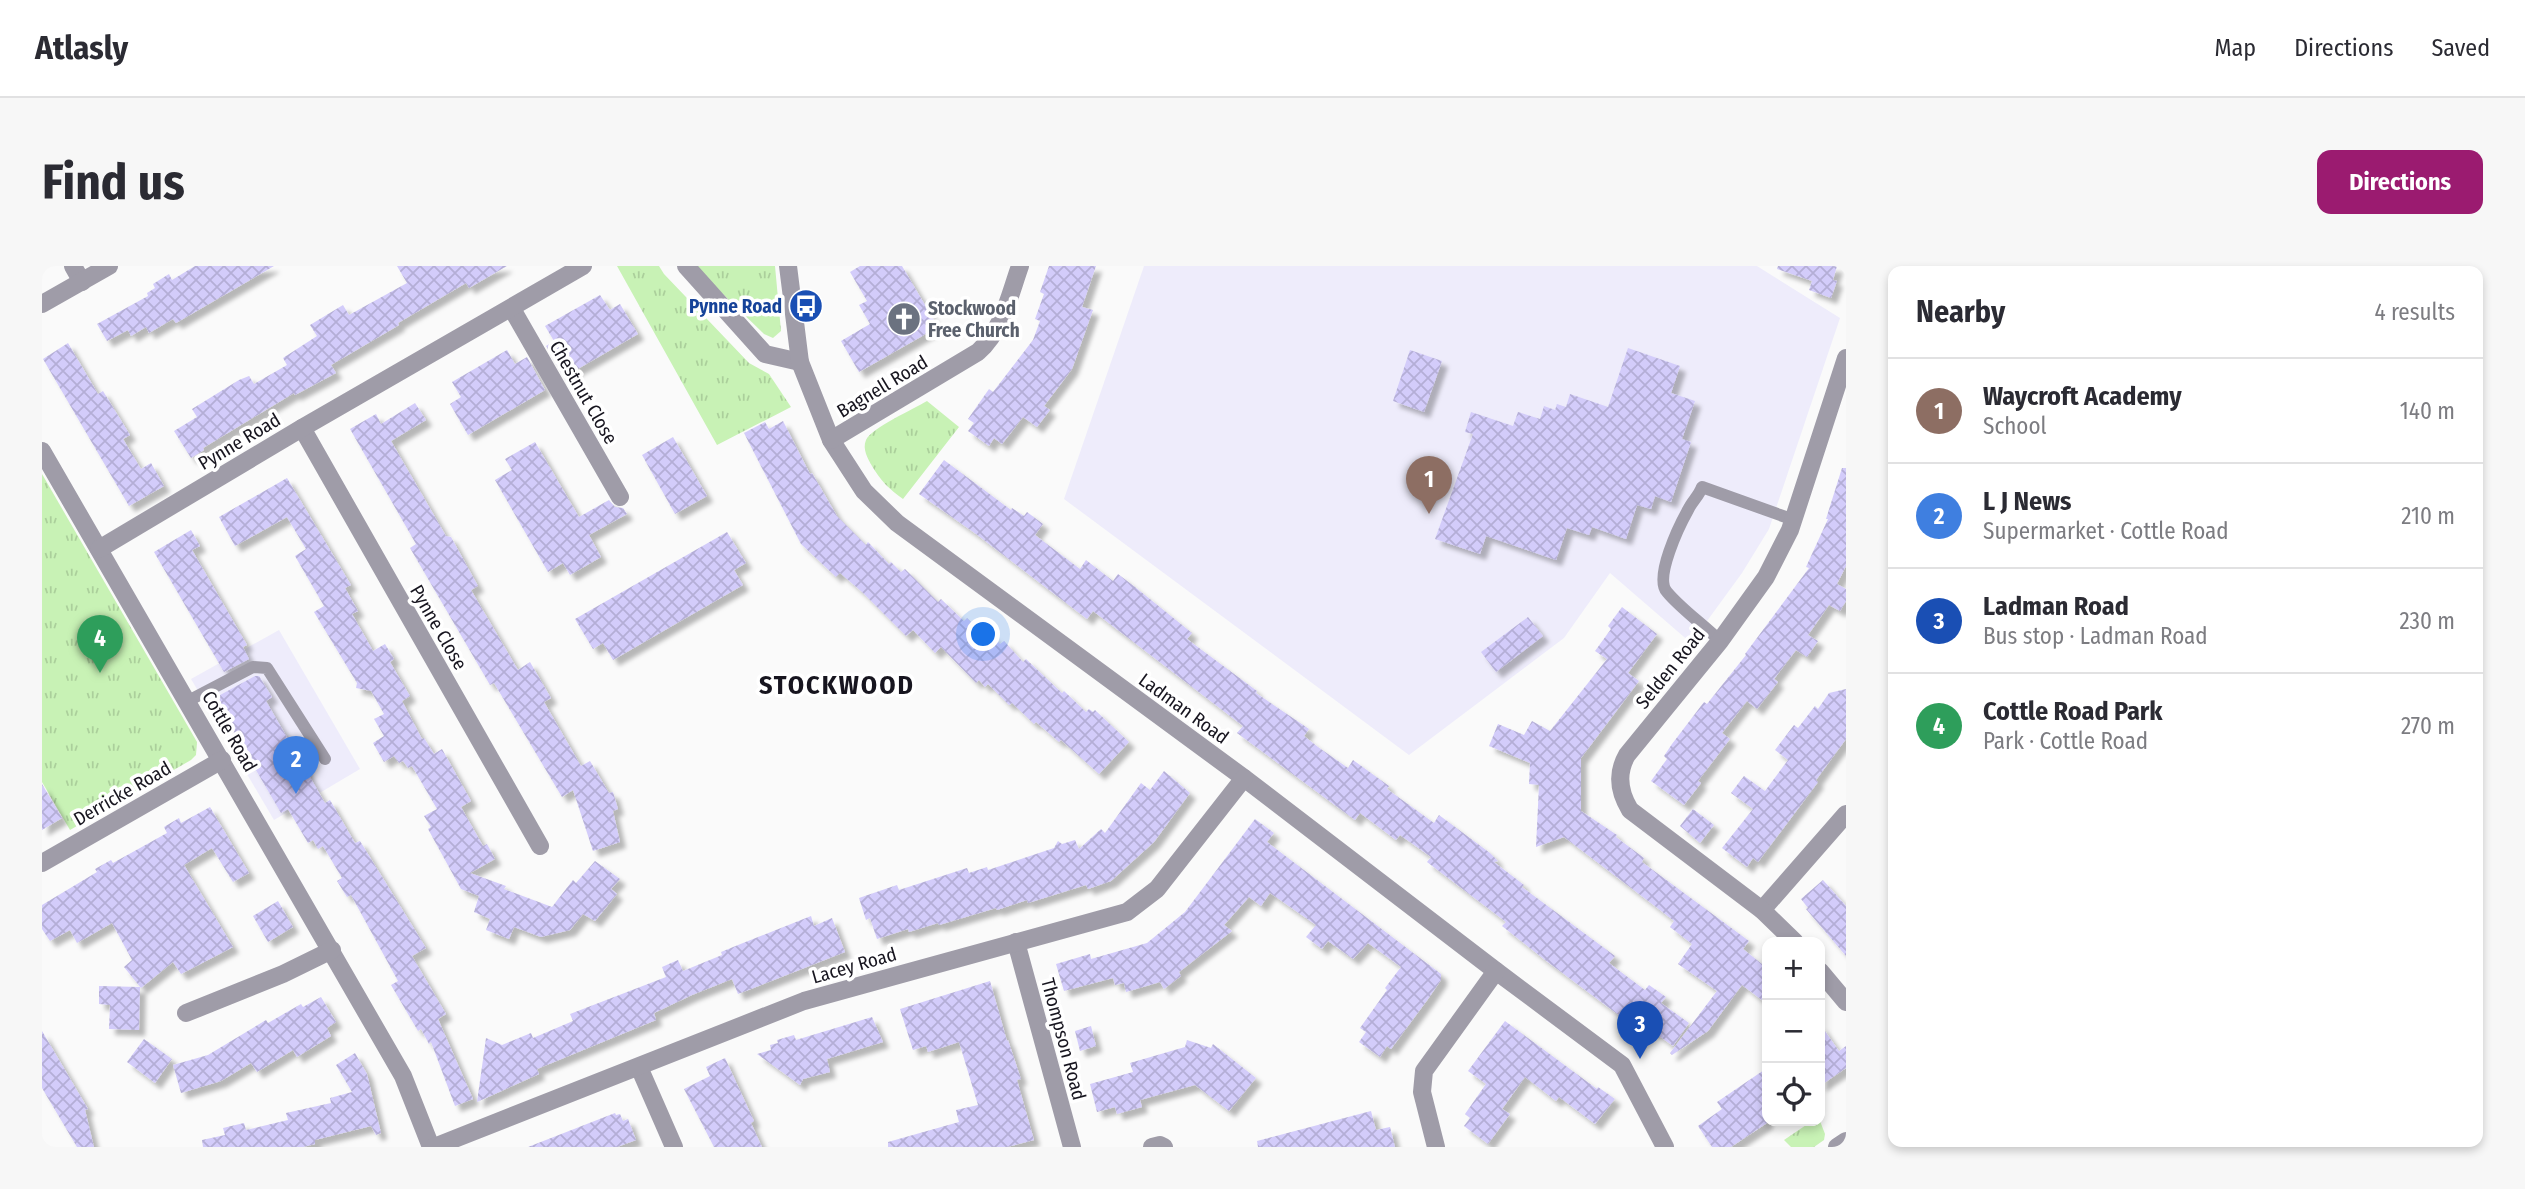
<!DOCTYPE html>
<html lang="en">
<head>
<meta charset="utf-8">
<style>
  :root { --surface:#fff; --page:#f7f7f7; --text:#2b2b33; --muted:#7c7c81; --line:#e1e1e2; --accent:#9b1b70 }
  body { margin:0; font-family:"Fira Sans Condensed",sans-serif; background:var(--page); color:var(--text) }
  .controls { position:absolute; right:21px; bottom:21px; display:grid; overflow:hidden; border-radius:14px; box-shadow:0 4px 10px #0003 }
  .controls button { width:63px; height:63px; display:grid; place-items:center; padding:0; border:0; border-bottom:2px solid var(--line); background:var(--surface); color:var(--text); font:35px sans-serif }
  .you { position:absolute; left:942px; top:369px; width:24px; height:24px; margin:-18px; border:5px solid #fff; border-radius:50%; background:#1a73e8; box-shadow:0 0 0 10px #1a73e833 }
  .badge { display:grid; place-items:center; width:46px; height:46px; border-radius:50%; background:var(--accent); color:#fff; font-size:23px; font-weight:700 }
  .pin { position:absolute; translate:-50% -58px; filter:drop-shadow(0 2px 4px #0008) }
  .pin::after { content:''; position:absolute; top:37px; width:24px; height:21px; background:inherit; clip-path:polygon(0 0,100% 0,50% 100%) }
  .list { margin:0; padding:0; list-style:none }
  h2 { display:flex; justify-content:space-between; align-items:center; height:91px; margin:0; padding:0 28px; font-size:30px }
  h2 small { font-size:23px; font-weight:400; color:var(--muted) }
  .list li { display:grid; grid-template-columns:46px 1fr auto; gap:21px; align-items:center; box-sizing:border-box; height:105px; padding:0 28px; border-top:2px solid var(--line) }
  .list b { display:block; font-size:26px; white-space:nowrap }
  .list p { margin:0; font-size:23px; white-space:nowrap; color:var(--muted) }
  .list em { font-size:23px; font-style:normal; color:var(--muted) }
  .icon { flex:none; width:38px; height:38px; fill:none; stroke:currentColor; stroke-width:2; stroke-linecap:round; stroke-linejoin:round }
  .map { position:relative; flex:none; width:1804px; height:881px; overflow:hidden; border-radius:14px }
  header { display:flex; align-items:center; gap:42px; box-sizing:border-box; height:98px; padding:0 35px; background:var(--surface); border-bottom:2px solid var(--line) }
  header strong { font-size:33px }
  nav { display:flex; gap:38px; margin-inline-start:auto; font-size:24px }
  .intro { display:flex; align-items:center; justify-content:space-between; box-sizing:border-box; height:168px; padding:0 42px }
  h1 { margin:0; font-size:49px }
  .button { padding:18px 32px; border-radius:14px; background:var(--accent); color:#fff; font-size:24px; font-weight:700 }
  main { display:flex; gap:42px; padding:0 42px }
  aside { flex:1; background:var(--surface); border-radius:14px; box-shadow:0 4px 10px #0003 }
  .map>svg:first-child { display:block }
  .built { fill:#eeecfb }
  .grass { fill:url(#grass-tufts) }
  .building { fill:url(#building-cross-hatch); filter:url(#shadow) }
  .lines { fill:none; stroke-linecap:round; stroke-linejoin:round }
  .service { stroke:#9f9ca8; stroke-width:12 }
  .minor { stroke:#9f9ca8; stroke-width:18 }
  .tertiary { stroke:#9f9ca8; stroke-width:18 }
  .labels { text-anchor:middle; stroke-width:7; stroke-linejoin:round; paint-order:stroke }
  .transit-label { font-size:19px; font-weight:bold; fill:#164399; stroke:#fff; text-anchor:end }
  .worship-label { font-size:19px; font-weight:bold; fill:#5b616d; stroke:#fff; text-anchor:start }
  .street-label { font-size:19px; fill:#17151f; stroke:#fff }
  .district-label { font-size:26px; font-weight:bold; letter-spacing:2px; fill:#17151f; stroke:#fff }
</style>
</head>
<body>
<header>
<strong>Atlasly</strong>
<nav><a>Map</a><a>Directions</a><a>Saved</a></nav>
</header>
<div class="intro"><h1>Find us</h1><a class="button">Directions</a></div>
<main>
<div class="map">
<svg width="1804" height="881" viewBox="0 0 1804 881">
  <defs>
    <pattern id="grass-tufts" width="24" height="20" patternUnits="userSpaceOnUse" patternTransform="scale(1.75)"><rect width="24" height="20" fill="#c8f2b5"/><path d="M3 7l-1-3M5 7V3M7 7l1-3M15 17l-1-3M17 17v-4M19 17l1-3" fill="none" stroke="#abcf9b"/></pattern>
    <pattern id="building-cross-hatch" width="8" height="8" patternUnits="userSpaceOnUse" patternTransform="scale(1.75)"><rect width="8" height="8" fill="#d3ccfa"/><path d="M0 0l8 8M0 8l8-8" fill="none" stroke="#b4aed6"/></pattern>
    <filter id="shadow"><feDropShadow dx="6" dy="6" stdDeviation="2" flood-color="#0004"/></filter>
  </defs>
  <rect width="100%" height="100%" fill="#fafafa"/>
  <g class="built">
    <polygon points="1102,0 1715,0 1798,52 1727,263 1700,307 1649,377 1568,307 1522,372 1367,489 1022,233"/>
    <polygon points="237,364 318,503 232,554 149,413"/>
  </g>
  <g class="grass">
    <polygon points="575,0 617,0 622,8 707,97 727,108 749,141 675,179"/>
    <polygon points="655,0 733,0 739,65 731,72 722,68 656,4"/>
    <path d="M885,135L917,161L861,233C848,224 838,214 830,200C826,193 820,183 824,174C829,162 872,143 885,135Z"/>
    <polygon points="0,208 155,476 154,489 149,494 28,564 0,516"/>
    <polygon points="1770,855 1778,855 1783,868 1782,874 1772,881 1749,881 1742,874"/>
  </g>
  <g class="building">
    <polygon points="153,0 232,0 134,57 131,53 107,67 104,61 89,70 86,64 65,75 55,58 106,30 105,27 113,22 111,18 127,8 130,14"/>
    <polygon points="355,0 465,0 427,22 424,17 356,57 357,59 289,99 294,107 253,129 252,127 161,182 162,184 149,192 132,165 155,151 150,143 197,114 207,110 212,118 245,99 241,92 275,70 268,59 301,39 307,49 365,17"/>
    <polygon points="818,0 860,0 896,61 817,106 799,75 828,58 817,39 825,35 808,6"/>
    <polygon points="1007,0 1054,0 1040,41 1051,44 1030,103 1002,140 1008,144 995,161 981,151 960,178 952,172 947,180 926,165 932,157 926,153 947,123 951,126 991,74 998,55 993,53 1002,28 998,26"/>
    <polygon points="1736,0 1795,0 1791,14 1795,15 1789,32 1767,24 1770,15 1735,3"/>
    <polygon points="558,29 568,44 578,38 596,68 522,111 504,80 512,75 503,60"/>
    <polygon points="26,77 56,128 61,125 88,169 81,173 99,203 109,197 122,220 87,240 1,93"/>
    <polygon points="1586,82 1638,100 1629,127 1653,135 1640,173 1649,176 1629,236 1613,230 1609,243 1595,239 1584,273 1550,261 1547,269 1525,262 1514,294 1444,270 1438,288 1393,273 1431,168 1423,166 1429,146 1471,160 1476,146 1498,153 1502,140 1513,144 1515,138 1524,141 1528,128 1566,141"/>
    <polygon points="465,84 473,98 485,91 503,124 426,169 408,138 419,131 410,116"/>
    <polygon points="1368,84 1400,95 1382,146 1351,135"/>
    <polygon points="373,137 384,154 349,175 404,270 409,271 436,320 429,324 476,404 488,396 509,432 502,436 539,500 548,495 567,527 571,526 576,543 571,545 578,576 551,585 531,524 520,531 452,417 448,419 368,282 374,278 308,163 334,148 339,158"/>
    <polygon points="741,155 768,208 770,207 795,250 824,279 826,276 847,298 849,296 859,306 863,303 896,336 899,333 922,355 925,352 946,373 950,369 958,378 962,375 981,396 984,393 1020,427 1022,425 1044,446 1047,443 1051,446 1053,444 1087,476 1057,508 1019,474 1017,476 994,456 992,458 970,437 967,439 946,418 943,421 937,414 934,417 899,381 893,387 871,364 864,370 820,326 798,307 794,311 759,278 702,167 723,156 727,163"/>
    <polygon points="631,171 665,230 633,248 600,189"/>
    <polygon points="493,176 537,251 567,234 573,241 581,242 585,248 547,269 559,291 528,309 521,297 506,306 453,214 470,204 463,193"/>
    <polygon points="902,194 969,244 970,242 982,250 985,246 1001,258 993,269 1038,303 1044,294 1071,315 1076,308 1093,321 1150,367 1145,373 1215,425 1214,427 1267,463 1262,470 1276,481 1306,502 1311,494 1347,520 1345,523 1392,557 1397,549 1448,587 1456,595 1452,596 1482,619 1480,621 1573,690 1567,697 1603,724 1607,719 1624,731 1619,737 1647,757 1631,780 1606,762 1602,768 1503,694 1460,660 1464,656 1385,596 1389,591 1358,569 1354,574 1318,547 1313,554 1195,467 1201,460 1051,345 1045,353 934,268 877,228"/>
    <polygon points="1800,202 1804,202 1804,300 1795,318 1804,323 1804,335 1798,345 1787,339 1766,369 1776,375 1765,391 1754,384 1732,413 1736,416 1715,443 1705,435 1680,467 1688,473 1656,515 1659,517 1642,539 1609,515 1625,493 1622,490 1630,478 1662,436 1665,438 1704,389 1703,388 1767,302 1764,301 1786,253 1784,253"/>
    <polygon points="245,212 309,319 303,322 316,345 310,348 322,369 331,385 343,378 352,393 348,396 368,430 360,435 380,473 382,472 392,488 400,483 429,535 419,541 441,580 445,578 453,593 428,607 464,620 462,623 510,641 531,614 534,617 553,595 578,613 569,623 575,628 553,655 541,648 528,664 499,671 472,661 467,673 444,664 448,653 432,646 437,630 419,623 386,563 389,561 382,550 395,543 370,500 366,502 361,495 357,497 352,490 342,496 331,477 342,470 332,453 342,448 329,425 314,422 315,417 272,346 282,340 253,290 264,283 245,251 193,280 177,251"/>
    <polygon points="149,264 158,280 150,284 205,379 201,381 207,393 182,406 112,286"/>
    <polygon points="685,266 704,297 692,304 701,319 571,394 561,377 551,383 533,353"/>
    <polygon points="1580,341 1615,368 1586,407 1597,415 1539,492 1539,545 1575,569 1574,571 1602,592 1600,596 1707,675 1701,683 1725,702 1725,738 1700,719 1666,765 1630,789 1628,787 1675,725 1636,698 1650,678 1628,661 1632,655 1618,644 1522,571 1494,581 1497,519 1487,518 1488,497 1447,480 1456,458 1482,469 1490,455 1508,465 1565,393 1553,385 1569,363 1566,360"/>
    <polygon points="1486,351 1501,370 1454,406 1439,386"/>
    <polygon points="213,410 217,410 230,431 224,435 283,537 288,534 313,577 318,575 384,682 370,690 404,748 396,753 431,833 413,840 389,776 387,778 379,763 376,765 349,719 356,715 309,629 305,631 295,615 300,612 281,580 276,583 271,574 266,577 246,543 239,547 186,456 183,458 169,434"/>
    <polygon points="1804,423 1804,473 1774,514 1776,516 1716,596 1711,592 1705,601 1680,582 1711,543 1689,527 1702,510 1723,525 1746,494 1733,484 1752,459 1756,462 1773,440 1776,443 1787,427"/>
    <polygon points="1122,505 1148,527 1112,576 1069,615 1046,623 1044,619 986,637 985,634 955,644 954,642 897,659 896,657 867,666 866,663 835,673 828,652 824,654 817,632 855,619 857,624 925,602 927,607 945,601 946,604 1012,582 1016,575 1020,578 1033,574 1037,583 1059,563 1063,567 1099,517 1108,524"/>
    <polygon points="0,518 20,552 0,564"/>
    <polygon points="168,541 207,607 191,616 170,582 142,599 191,681 139,708 131,696 99,722 82,701 90,694 70,657 35,677 28,664 8,675 0,663 0,639 55,606 53,603 69,594 71,597 125,567 122,561 137,552 139,557"/>
    <polygon points="1651,543 1672,559 1658,577 1638,560"/>
    <polygon points="1213,553 1232,567 1225,576 1399,708 1399,714 1386,733 1349,783 1345,780 1338,791 1317,776 1324,766 1318,762 1345,724 1343,722 1359,701 1326,677 1311,693 1286,675 1280,683 1264,671 1274,659 1228,627 1219,640 1207,631 1182,659 1190,665 1137,706 1139,710 1122,723 1118,716 1084,726 1082,717 1073,719 1071,712 1022,725 1014,698 1048,688 1049,693 1105,677 1143,646"/>
    <polygon points="1781,614 1804,640 1804,690 1764,643 1766,642 1759,633"/>
    <polygon points="236,635 251,661 226,676 211,650"/>
    <polygon points="769,650 772,660 790,652 803,686 696,728 690,713 650,729 612,747 614,754 495,803 497,808 435,836 444,772 460,779 489,767 491,772 531,755 528,748 624,711 620,701 636,694 641,705 680,689 679,686 696,679"/>
    <polygon points="948,715 965,775 966,774 979,813 975,814 992,874 965,881 846,881 846,876 917,856 914,844 936,839 917,776 886,786 884,780 871,784 858,743"/>
    <polygon points="57,720 98,721 97,764 67,763 68,739 57,738"/>
    <polygon points="279,731 294,756 285,762 289,770 255,791 251,784 215,806 209,797 179,815 139,827 131,799 166,789 224,754 226,757 259,738 261,741"/>
    <polygon points="830,751 841,776 785,793 788,806 761,813 758,819 715,788 729,784 728,779 736,777 735,774 752,769 754,774"/>
    <polygon points="1463,755 1555,823 1556,821 1573,833 1553,858 1517,831 1514,835 1483,811 1460,843 1468,848 1446,878 1422,860 1428,852 1423,848 1444,818 1426,805"/>
    <polygon points="1778,758 1797,785 1804,780 1804,802 1778,820"/>
    <polygon points="1049,760 1054,780 1038,785 1033,765"/>
    <polygon points="0,765 46,843 43,844 52,881 35,881 0,822"/>
    <polygon points="102,773 130,793 113,817 85,796"/>
    <polygon points="1145,774 1169,782 1171,778 1214,812 1187,845 1153,819 1098,834 1100,841 1075,848 1073,841 1055,846 1048,818 1091,806 1088,797 1143,781"/>
    <polygon points="313,787 325,808 339,867 334,869 329,860 273,874 273,878 261,881 161,881 160,874 183,869 181,862 202,857 204,864 246,854 244,847 289,837 288,832 310,826 294,799"/>
    <polygon points="683,792 712,855 709,857 720,881 672,881 642,823 668,810 664,801"/>
    <polygon points="1725,802 1725,857 1689,881 1670,881 1656,860 1680,843 1675,836"/>
    <polygon points="1329,845 1334,864 1348,861 1353,881 1216,881 1215,875"/>
    <polygon points="573,847 574,849 578,848 581,855 586,853 594,874 575,881 486,881"/>
  </g>
  <g class="lines">
    <g class="service">
      <path d="M1678,375C1662,359 1639,343 1625,326C1612,312 1637,260 1646,244C1650,235 1657,230 1660,221L1752,254"/>
      <polyline points="146,435 211,401 225,402 283,493"/>
    </g>
    <g class="minor">
      <polyline points="31,0 40,16"/>
      <polyline points="644,0 723,88 758,96"/>
      <polyline points="746,0 758,96 789,174 822,225 855,257 1202,512 1454,705 1580,799 1623,881"/>
      <polyline points="470,43 578,231"/>
      <polyline points="260,162 498,580"/>
      <path d="M789,174L936,86C961,63 967,31 978,0"/>
      <polyline points="0,185 361,810 389,881"/>
      <polyline points="57,283 260,162 541,0"/>
      <polyline points="0,597 180,494"/>
      <polyline points="1720,644 1804,548"/>
      <polyline points="974,676 1030,881"/>
      <path d="M1753,676L1720,644L1588,544C1577,526 1574,508 1585,489L1678,375L1724,311L1748,264L1804,92"/>
      <polyline points="1778,705 1804,736"/>
      <polyline points="144,747 241,708 290,684"/>
      <polyline points="597,801 632,881"/>
      <polyline points="392,881 762,735 1085,646 1115,623 1202,512"/>
      <polyline points="1110,881 1118,879 1122,881"/>
      <polyline points="1394,881 1380,826 1382,805 1454,705"/>
      <polyline points="1795,881 1804,875"/>
    </g>
    <polyline class="tertiary" points="0,38 67,0"/>
  </g>
  <defs>
    <g id="bus-disc" transform="scale(1.75)"><circle r="9.5" fill="#1a4fb4" stroke="#fff"/><path d="M-5-6H5V4H4V6H2V4H-2V6H-4V4H-5ZM-3.5-4V0h7V-4ZM-3.5 1.2v1.5H-2V1.2ZM2 1.2v1.5H3.5V1.2Z" fill="#fff"/></g>
    <g id="church-disc" transform="scale(1.75)"><circle r="9.5" fill="#6b7280" stroke="#fff"/><path d="M-1.2-6h2.4v3.5h3.3v2.4h-3.3V6h-2.4V-.1h-3.3v-2.4h3.3Z" fill="#fff"/></g>
  </defs>
  <g fill-rule="evenodd">
    <use href="#bus-disc" x="764" y="40"/>
    <use href="#church-disc" x="862" y="53"/>
  </g>
  <g class="labels">
    <g class="transit-label">
      <text x="740" y="47">Pynne Road</text>
    </g>
    <g class="worship-label">
      <text x="886" y="49">Stockwood<tspan x="886" dy="22">Free Church</tspan></text>
    </g>
    <g class="street-label">
      <text transform="translate(840 120) rotate(-31)" y="7">Bagnell Road</text>
      <text transform="translate(542 126) rotate(60)" y="7">Chestnut Close</text>
      <text transform="translate(197 175) rotate(-31)" y="7">Pynne Road</text>
      <text transform="translate(397 361) rotate(60)" y="7">Pynne Close</text>
      <text transform="translate(1628 402) rotate(-51)" y="7">Selden Road</text>
      <text transform="translate(1142 442) rotate(36)" y="7">Ladman Road</text>
      <text transform="translate(188 465) rotate(60)" y="7">Cottle Road</text>
      <text transform="translate(80 527) rotate(-30)" y="7">Derricke Road</text>
      <text transform="translate(812 699) rotate(-16)" y="7">Lacey Road</text>
      <text transform="translate(1022 773) rotate(75)" y="7">Thompson Road</text>
    </g>
    <g class="district-label">
      <text x="795" y="428">STOCKWOOD</text>
    </g>
  </g>
</svg>
<div class="controls">
<button>+</button>
<button>−</button>
<button><svg class="icon" aria-label="locate" viewBox="0 0 24 24"><circle cx="12" cy="12" r="6"/><path d="M12 2v4M12 18v4M2 12h4M18 12h4"/></svg></button>
</div>
<div class="you"></div>
<div class="pin badge" style="left:1387px;top:248px;background:#8d6e63">1</div>
<div class="pin badge" style="left:254px;top:528px;background:#3f7fe0">2</div>
<div class="pin badge" style="left:1598px;top:793px;background:#1a4fb4">3</div>
<div class="pin badge" style="left:58px;top:407px;background:#2e9e5b">4</div>
</div>
<aside>
<h2>Nearby<small>4 results</small></h2>
<ul class="list">
<li><span class="badge" style="background:#8d6e63">1</span><div><b>Waycroft Academy</b><p>School</p></div><em>140 m</em></li>
<li><span class="badge" style="background:#3f7fe0">2</span><div><b>L J News</b><p>Supermarket · Cottle Road</p></div><em>210 m</em></li>
<li><span class="badge" style="background:#1a4fb4">3</span><div><b>Ladman Road</b><p>Bus stop · Ladman Road</p></div><em>230 m</em></li>
<li><span class="badge" style="background:#2e9e5b">4</span><div><b>Cottle Road Park</b><p>Park · Cottle Road</p></div><em>270 m</em></li>
</ul>
</aside>
</main>
</body>
</html>
